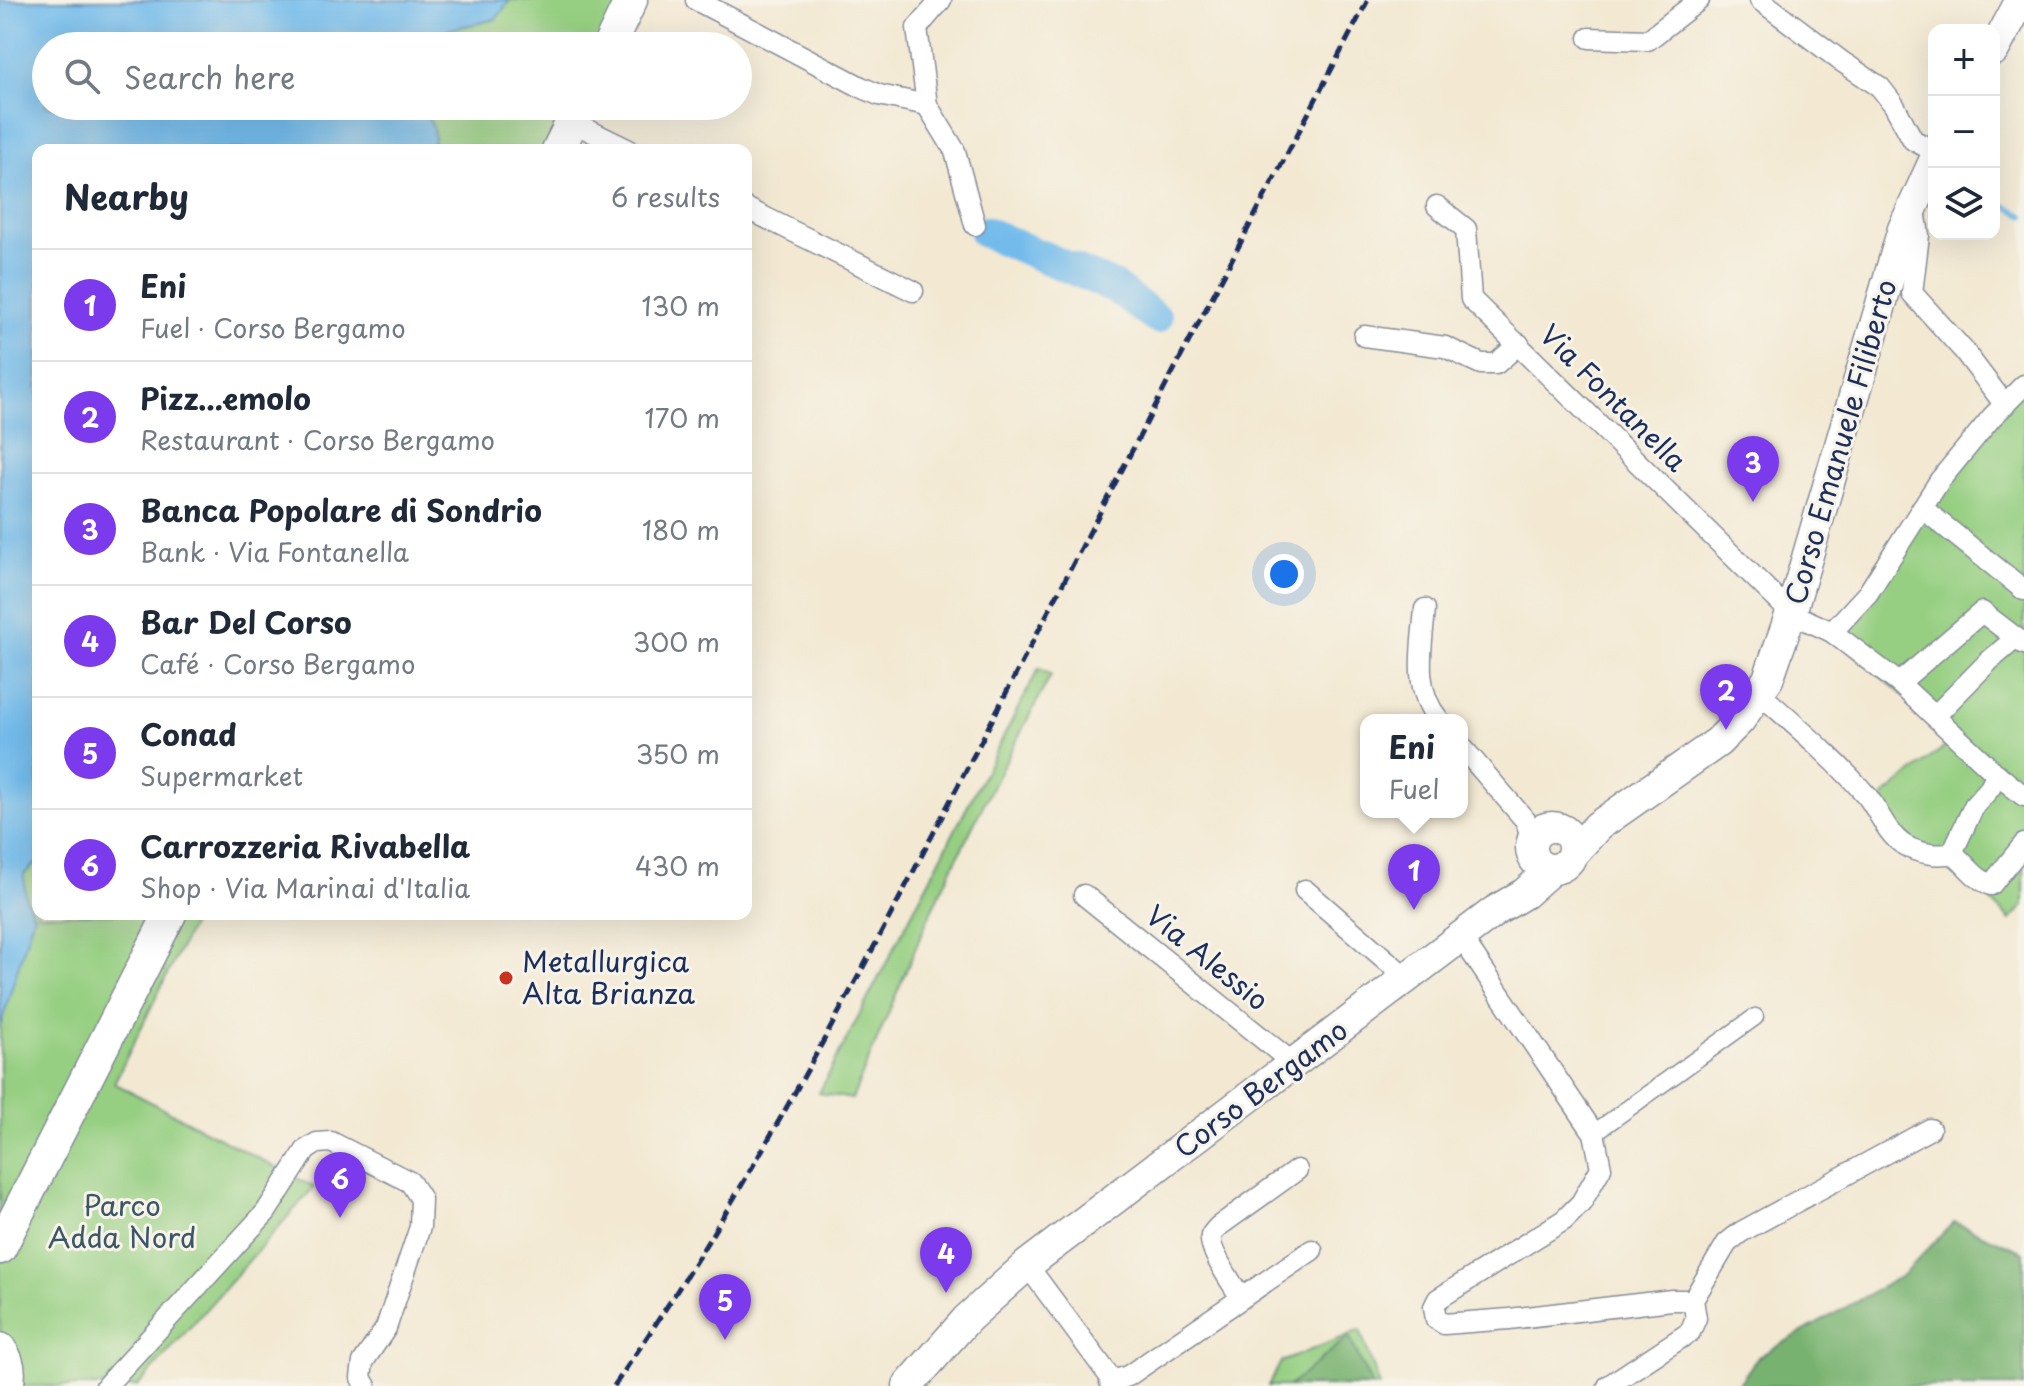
<!DOCTYPE html>
<html lang="en">
<head>
<meta charset="utf-8">
<style>
  :root { --surface:#fff; --page:#f2f2f3; --text:#1f2937; --muted:#747a83; --line:#e0e1e3; --accent:#7c3aed }
  body { margin:0; font-family:"Playpen Sans",sans-serif; background:var(--page); color:var(--text) }
  .controls { position:absolute; right:24px; top:24px; display:grid; overflow:hidden; border-radius:16px; box-shadow:0 8px 32px #0002 }
  .controls button { width:72px; height:72px; display:grid; place-items:center; padding:0; border:0; border-bottom:2px solid var(--line); background:var(--surface); color:var(--text); font:40px sans-serif }
  .you { position:absolute; left:1284px; top:574px; width:28px; height:28px; margin:-20px; border:6px solid #fff; border-radius:50%; background:#1a73e8; box-shadow:0 0 0 12px #1a73e833 }
  .badge { display:grid; place-items:center; width:52px; height:52px; border-radius:50%; background:var(--accent); color:#fff; font-size:26px; font-weight:700 }
  .pin { position:absolute; translate:-50% -66px; filter:drop-shadow(0 2px 4px #0008) }
  .pin::after { content:''; position:absolute; top:42px; width:28px; height:24px; background:inherit; clip-path:polygon(0 0,100% 0,50% 100%) }
  .popup { position:absolute; left:1360px; top:714px; width:108px; height:104px; box-sizing:border-box; display:grid; place-content:center; border-radius:16px; background:var(--surface); filter:drop-shadow(0 2px 6px #0005); font-size:26px; white-space:nowrap; color:var(--muted) }
  .popup b { font-size:30px; color:var(--text) }
  .popup::after { content:''; position:absolute; left:50%; top:100%; margin-left:-16px; border:16px solid transparent; border-top-color:var(--surface) }
  .list { margin:0; padding:0; list-style:none }
  h2 { display:flex; justify-content:space-between; align-items:center; height:104px; margin:0; padding:0 32px; font-size:34px }
  h2 small { font-size:26px; font-weight:400; color:var(--muted) }
  .list li { display:grid; grid-template-columns:52px 1fr auto; gap:24px; align-items:center; box-sizing:border-box; height:112px; padding:0 32px; border-top:2px solid var(--line) }
  .list b { display:block; font-size:30px; white-space:nowrap }
  .list p { margin:0; font-size:26px; white-space:nowrap; color:var(--muted) }
  .list em { font-size:26px; font-style:normal; color:var(--muted) }
  .icon { flex:none; width:44px; height:44px; fill:none; stroke:currentColor; stroke-width:2; stroke-linecap:round; stroke-linejoin:round }
  .map { position:relative; flex:none; width:2024px; height:1386px; overflow:hidden }
  .search { position:absolute; background:var(--surface); box-shadow:0 8px 32px #0002; left:32px; top:32px; width:720px; height:88px; display:flex; align-items:center; gap:20px; box-sizing:border-box; padding:0 28px; border-radius:44px; color:var(--muted); font-size:30px }
  .panel { position:absolute; background:var(--surface); box-shadow:0 8px 32px #0002; left:32px; top:144px; width:720px; height:776px; border-radius:16px }
  .map>svg:first-child { display:block }
  .green { fill:#96cf82; stroke:#587f70; stroke-width:2 }
  .forest { fill:#78b270; stroke:#4a7067; stroke-width:2 }
  .water { fill:#73bbeb; stroke:#4775a4; stroke-width:2 }
  .lines { fill:none; stroke-linecap:round; stroke-linejoin:round }
  .stream { stroke:#73bbeb; stroke-width:5 }
  .river { stroke:#73bbeb; stroke-width:32 }
  .pedestrian-casing { stroke:#878c98; stroke-width:19 }
  .minor-casing { stroke:#878c98; stroke-width:23 }
  .secondary-casing { stroke:#878c98; stroke-width:33 }
  .primary-casing { stroke:#878c98; stroke-width:35 }
  .pedestrian { stroke:#fff; stroke-width:16 }
  .minor { stroke:#fff; stroke-width:20 }
  .secondary { stroke:#fff; stroke-width:30 }
  .primary { stroke:#fff; stroke-width:32 }
  .rail { stroke:#1b2f5e; stroke-width:5; stroke-dasharray:12 6; stroke-linecap:butt }
  .poi-dot { fill:#c8321e; stroke:#f7f3e8; stroke-width:3 }
  .labels { text-anchor:middle; stroke-width:6; stroke-linejoin:round; paint-order:stroke }
  .street-label { font-size:28px; fill:#1b2f5e; stroke:#f7f3e8 }
  .poi-label { font-size:28px; fill:#1b2f5e; stroke:#f7f3e8; text-anchor:start }
  .park-label { font-size:28px; fill:#3a5767; stroke:#f7f3e8 }
</style>
</head>
<body>
<div class="map">
<svg width="2024" height="1386" viewBox="0 0 2024 1386">
  <rect width="100%" height="100%" fill="#f7f3e8"/>
  <filter id="ink" filterUnits="userSpaceOnUse"><feTurbulence type="fractalNoise" baseFrequency=".0125" numOctaves="2"/><feDisplacementMap in="SourceGraphic" scale="16" xChannelSelector="R" yChannelSelector="G"/><feConvolveMatrix kernelMatrix="1 2 1 2 8 2 1 2 1" color-interpolation-filters="sRGB"/></filter>
  <filter id="wash" filterUnits="userSpaceOnUse"><feTurbulence type="fractalNoise" baseFrequency=".006" numOctaves="4" result="noise"/><feDisplacementMap in="SourceGraphic" scale="32" xChannelSelector="R" yChannelSelector="G"/><feGaussianBlur stdDeviation="1.8" result="paint"/><feColorMatrix in="noise" values="0 0 0 0 0 0 0 0 0 0 0 0 0 0 0 0 0 1.4 0 .05"/><feComposite in="paint" operator="in"/></filter>
  <g filter="url(#wash)">
    <rect width="100%" height="100%" fill="#f3e9d3"/>
    <g class="green">
      <polygon points="0,0 647,0 624,46 46,46 46,106 593,106 571,150 38,150 38,914 197,914 114,1083 314,1187 138,1386 0,1386"/>
      <polygon points="2024,377 2024,906 2010,920 1961,869 1910,839 1874,804 1954,739 1834,636"/>
      <polygon points="1039,668 1051,675 994,783 932,909 852,1099 819,1093"/>
      <polygon points="1360,1330 1380,1386 1268,1386 1281,1362"/>
    </g>
    <g class="forest">
      <polygon points="1954,1222 2024,1252 2024,1386 1737,1386 1758,1357 1903,1275"/>
      <polygon points="1349,1336 1372,1386 1289,1386"/>
    </g>
    <path class="water" d="M0,0H510L496,19L438,32L431,46H46V106H417C432,115 438,135 431,150H38V862L24,874L26,899L34,915L0,1027Z"/>
    <g class="lines">
      <polyline class="stream" points="1994,199 2024,216"/>
      <polyline class="river" points="985,232 1114,287 1156,318"/>
    </g>
  </g>
  <g filter="url(#ink)">
    <g class="lines">
      <g class="pedestrian-casing">
        <polyline id="pedestrian" points="1594,1133 1755,1017"/>
      </g>
      <g class="minor-casing">
        <g id="minor">
          <polyline points="696,0 861,87 879,95 927,105"/>
          <polyline points="941,0 917,28 927,105 955,151 975,225"/>
          <polyline points="1760,0 1841,61 1880,87 1894,105 1913,140 1934,151"/>
          <polyline points="1589,38 1648,40 1699,0"/>
          <polyline points="572,122 629,150"/>
          <polyline points="1914,204 1919,235 1912,293 1964,351 2005,405"/>
          <polyline points="1437,206 1466,229 1471,299 1791,613 1832,632 1868,593 1940,480 1992,417 2024,385"/>
          <polyline points="746,208 913,291"/>
          <polyline points="1364,336 1445,347 1481,364 1496,364 1519,344"/>
          <polyline points="1922,508 2024,590"/>
          <path d="M1425,609C1422,647 1412,689 1439,720"/>
          <polyline points="1832,632 1899,683 1994,772 2024,796"/>
          <polyline points="1899,683 1982,612 2024,644"/>
          <path d="M1759,693C1796,726 1834,758 1867,796C1879,811 1886,833 1904,845C1917,853 1938,857 1952,853C1968,865 1972,877 1991,885L2024,844"/>
          <polyline points="1935,716 1989,661 2016,638"/>
          <polyline points="1462,747 1526,821 1532,841"/>
          <polyline points="1952,853 1974,806 1990,788 1997,774"/>
          <polyline points="1305,890 1408,979"/>
          <polyline points="1084,895 1294,1064"/>
          <polyline points="1461,937 1589,1126 1594,1133 1601,1168 1581,1203 1564,1220 1438,1299 1434,1307 1436,1319 1444,1324 1509,1319 1672,1300 1693,1300"/>
          <polyline points="1027,1265 1110,1377 1110,1382 1128,1376 1312,1250"/>
          <path d="M1241,1298C1234,1286 1208,1250 1211,1236C1212,1233 1217,1228 1219,1226L1297,1170"/>
          <polyline points="106,1386 266,1212 306,1150 317,1143 331,1142 410,1182 421,1199 420,1227 386,1328 363,1362 361,1378 366,1386"/>
          <polyline points="1608,1386 1690,1332 1696,1318 1693,1300 1727,1243 1741,1232 1930,1129"/>
        </g>
      </g>
      <g class="secondary-casing">
        <g id="secondary">
          <polyline points="1994,50 2021,0"/>
          <circle cx="1552" cy="848" r="21"/>
          <polyline points="1574,852 1598,826 1718,742 1740,720 1768,679 1791,613 1903,229 1934,161"/>
          <polyline points="908,1386 967,1319 1027,1265 1495,911 1525,893 1552,869"/>
        </g>
      </g>
      <g class="primary-casing">
        <g id="primary">
          <polyline points="609,46 631,0"/>
          <polyline points="558,150 580,106"/>
          <polyline points="0,1248 170,914"/>
          <path d="M0,1349C9,1361 11,1372 7,1386"/>
        </g>
      </g>
      <use href="#pedestrian" class="pedestrian"/>
      <use href="#minor" class="minor"/>
      <use href="#secondary" class="secondary"/>
      <use href="#primary" class="primary"/>
      <path class="rail" d="M614,1386C759,1176 872,951 990,724C1115,483 1241,241 1368,0"/>
    </g>
  </g>
  <circle class="poi-dot" cx="506" cy="978" r="8"/>
  <g class="labels">
    <g class="street-label">
      <text transform="translate(1613 398) rotate(45)" y="10">Via Fontanella</text>
      <text transform="translate(1841 442) rotate(-74)" y="10">Corso Emanuele Filiberto</text>
      <text transform="translate(1207 958) rotate(39)" y="10">Via Alessio</text>
      <text transform="translate(1261 1089) rotate(-37)" y="10">Corso Bergamo</text>
    </g>
    <g class="poi-label">
      <text x="522" y="972">Metallurgica<tspan x="522" dy="32">Alta Brianza</tspan></text>
    </g>
    <g class="park-label">
      <text x="122" y="1216">Parco<tspan x="122" dy="32">Adda Nord</tspan></text>
    </g>
  </g>
</svg>
<div class="controls">
<button>+</button>
<button>−</button>
<button><svg class="icon" aria-label="layers" viewBox="0 0 24 24"><path d="M12 4l9 5-9 5-9-5zM3 14l9 5 9-5"/></svg></button>
</div>
<div class="you"></div>
<div class="pin badge" style="left:1414px;top:910px">1</div>
<div class="popup"><b>Eni</b>Fuel</div>
<div class="pin badge" style="left:1726px;top:730px">2</div>
<div class="pin badge" style="left:1753px;top:502px">3</div>
<div class="pin badge" style="left:946px;top:1293px">4</div>
<div class="pin badge" style="left:725px;top:1340px">5</div>
<div class="pin badge" style="left:340px;top:1218px">6</div>
<div class="search"><svg class="icon" aria-label="search" viewBox="0 0 24 24"><circle cx="10" cy="10" r="6"/><path d="M15 15l6 6"/></svg>Search here</div>
<section class="panel">
<h2>Nearby<small>6 results</small></h2>
<ul class="list">
<li><span class="badge">1</span><div><b>Eni</b><p>Fuel · Corso Bergamo</p></div><em>130 m</em></li>
<li><span class="badge">2</span><div><b>Pizz...emolo</b><p>Restaurant · Corso Bergamo</p></div><em>170 m</em></li>
<li><span class="badge">3</span><div><b>Banca Popolare di Sondrio</b><p>Bank · Via Fontanella</p></div><em>180 m</em></li>
<li><span class="badge">4</span><div><b>Bar Del Corso</b><p>Café · Corso Bergamo</p></div><em>300 m</em></li>
<li><span class="badge">5</span><div><b>Conad</b><p>Supermarket</p></div><em>350 m</em></li>
<li><span class="badge">6</span><div><b>Carrozzeria Rivabella</b><p>Shop · Via Marinai d'Italia</p></div><em>430 m</em></li>
</ul>
</section>
</div>
</body>
</html>
